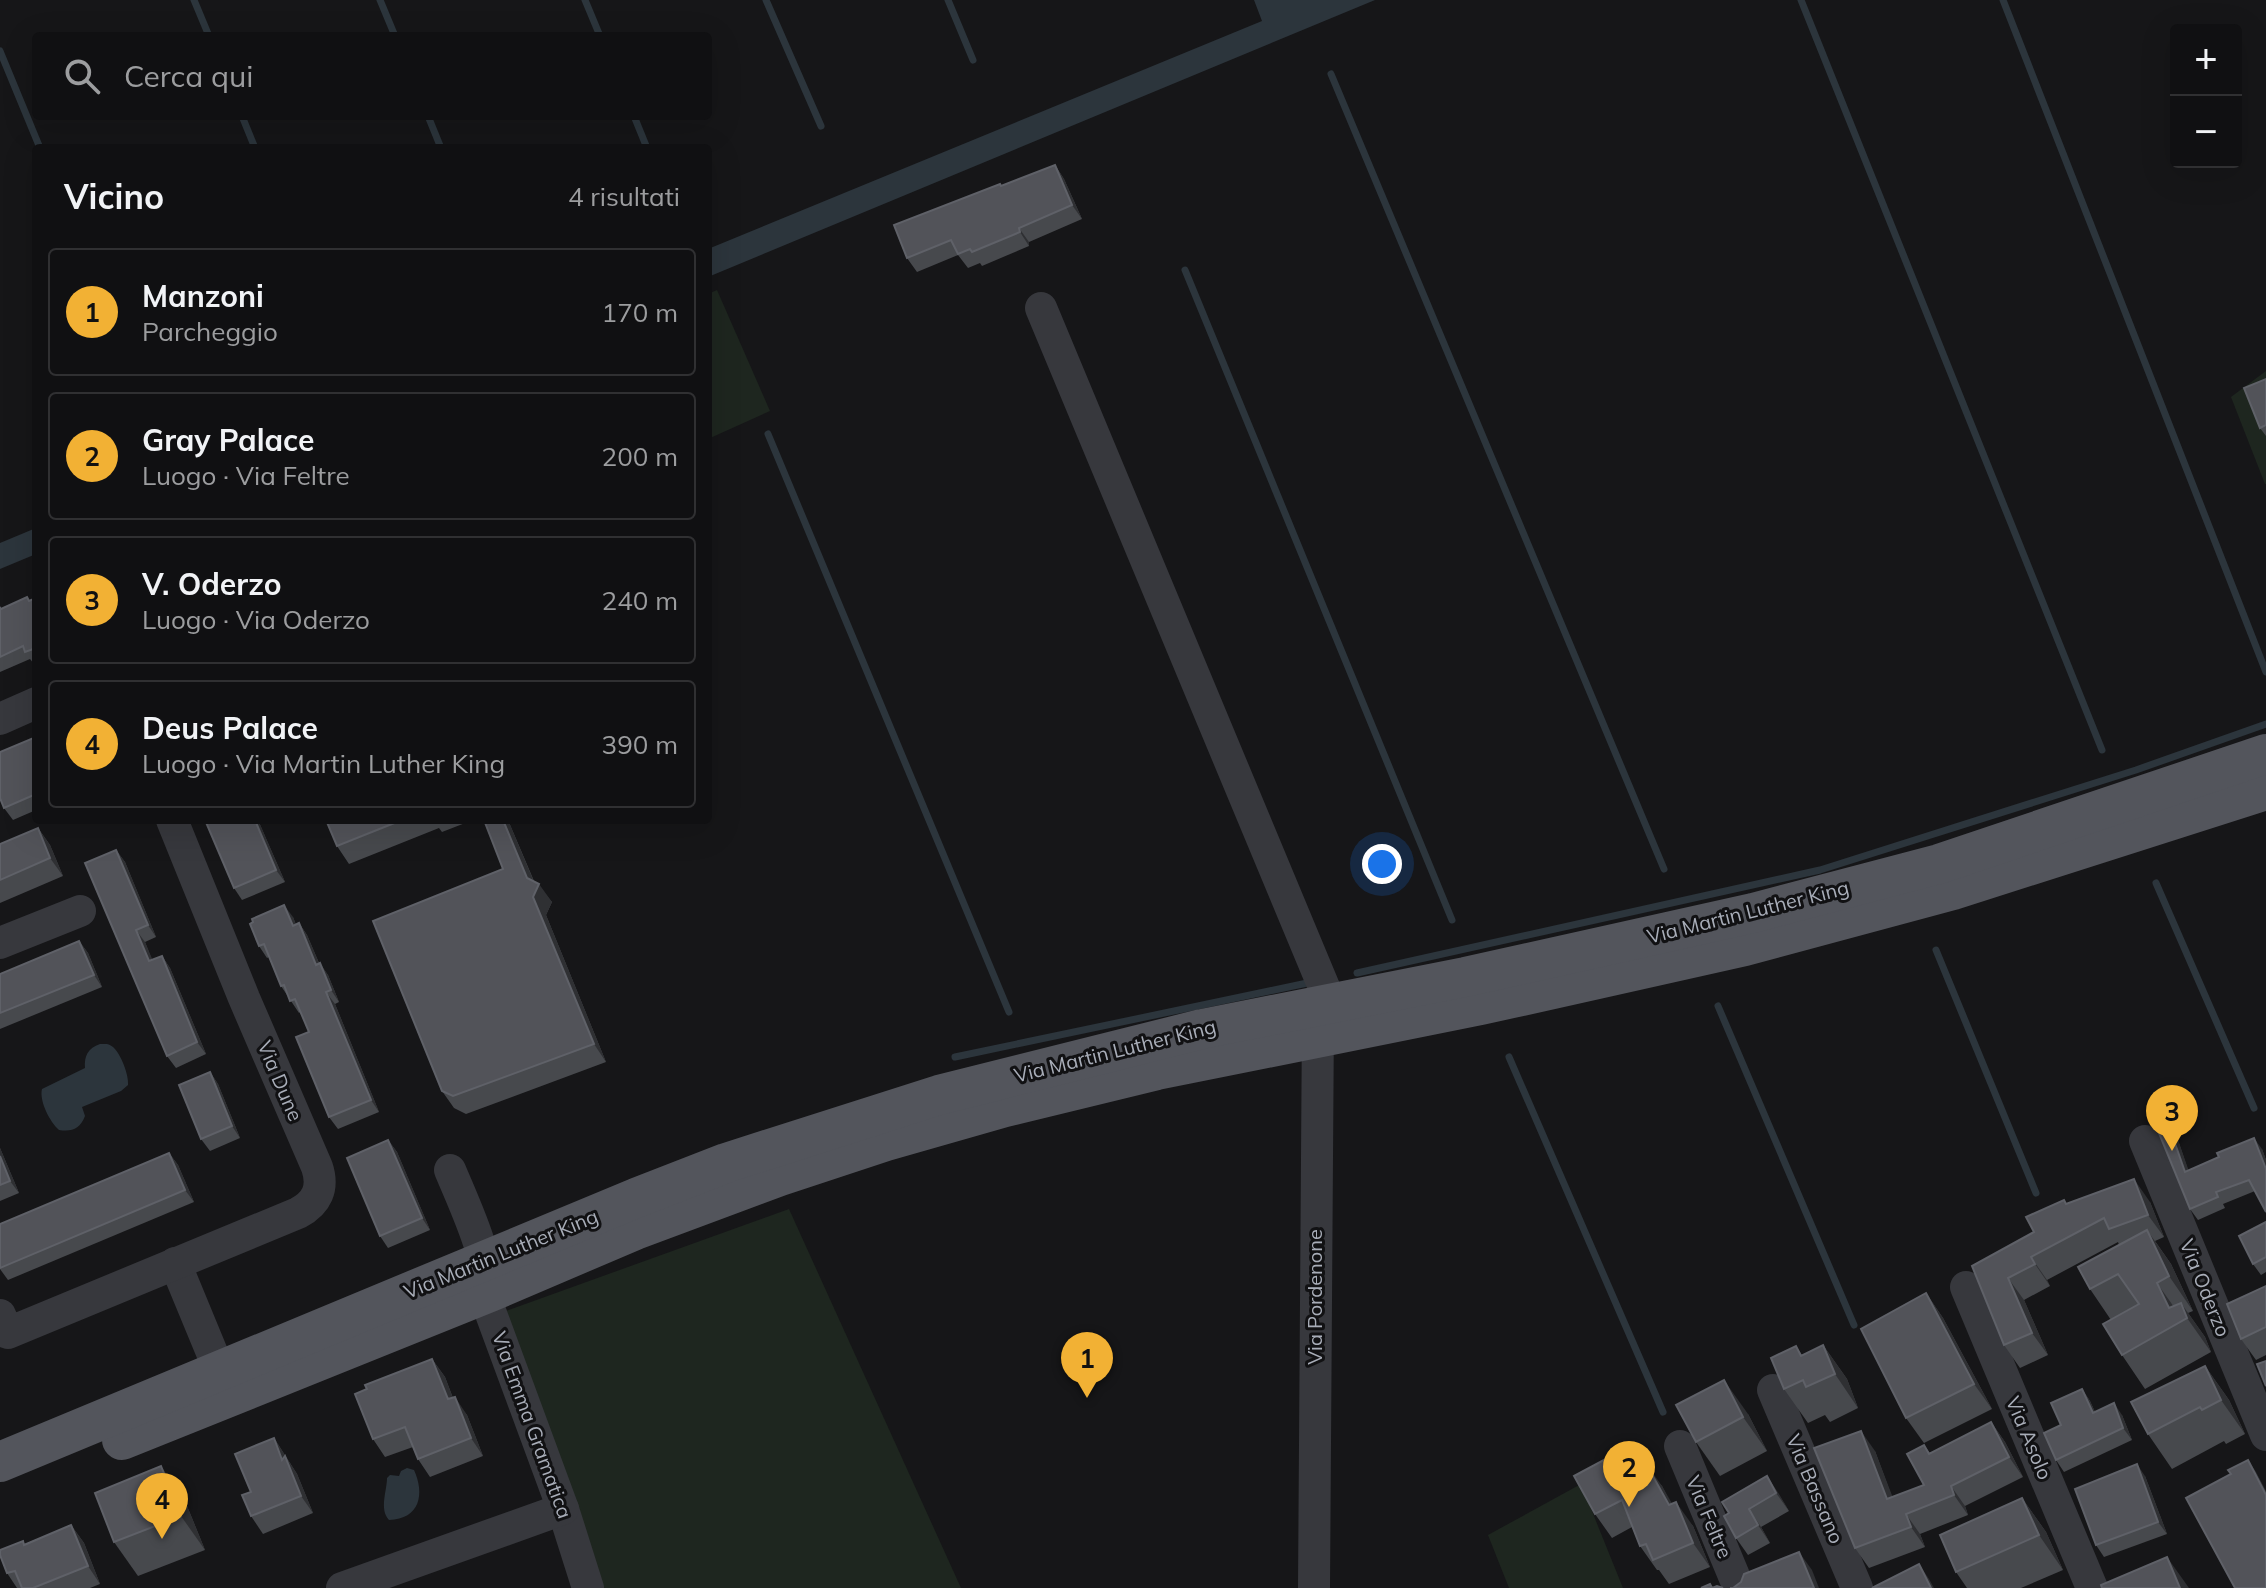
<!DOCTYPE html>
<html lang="it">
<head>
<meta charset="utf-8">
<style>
  :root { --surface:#101012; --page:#19191b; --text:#f1f3f6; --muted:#9c9d9f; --line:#303032; --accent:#f2b134 }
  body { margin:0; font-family:Mulish,sans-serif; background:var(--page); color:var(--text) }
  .controls { position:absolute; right:24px; top:24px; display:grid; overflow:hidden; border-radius:8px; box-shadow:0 8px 32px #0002 }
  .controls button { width:72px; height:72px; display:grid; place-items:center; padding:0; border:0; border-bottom:2px solid var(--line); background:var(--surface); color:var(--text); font:40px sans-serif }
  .you { position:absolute; left:1382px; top:864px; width:28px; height:28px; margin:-20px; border:6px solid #fff; border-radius:50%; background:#1a73e8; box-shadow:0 0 0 12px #1a73e833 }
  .badge { display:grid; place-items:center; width:52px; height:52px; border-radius:50%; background:var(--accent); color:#111; font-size:26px; font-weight:700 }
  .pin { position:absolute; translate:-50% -66px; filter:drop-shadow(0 2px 4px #0008) }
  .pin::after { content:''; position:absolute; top:42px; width:28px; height:24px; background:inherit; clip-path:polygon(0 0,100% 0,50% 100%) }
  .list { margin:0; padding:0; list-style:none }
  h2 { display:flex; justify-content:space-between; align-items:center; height:104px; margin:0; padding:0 32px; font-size:34px }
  h2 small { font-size:26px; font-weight:400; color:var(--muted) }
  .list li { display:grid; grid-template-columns:52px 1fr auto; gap:24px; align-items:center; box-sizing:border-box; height:128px; margin:0 16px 16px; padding:0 16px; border:2px solid var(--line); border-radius:8px }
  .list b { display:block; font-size:30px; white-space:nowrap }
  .list p { margin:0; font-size:26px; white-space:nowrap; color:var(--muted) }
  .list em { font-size:26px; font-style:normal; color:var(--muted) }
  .icon { flex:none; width:44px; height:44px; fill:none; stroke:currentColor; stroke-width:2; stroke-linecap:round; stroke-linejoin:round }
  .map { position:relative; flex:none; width:2266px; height:1588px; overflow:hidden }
  .search { position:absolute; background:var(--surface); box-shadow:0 8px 32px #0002; left:32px; top:32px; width:680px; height:88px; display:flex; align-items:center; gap:20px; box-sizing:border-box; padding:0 28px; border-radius:8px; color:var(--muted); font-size:30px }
  .panel { position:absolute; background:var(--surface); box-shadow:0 8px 32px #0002; left:32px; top:144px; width:680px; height:680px; border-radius:8px }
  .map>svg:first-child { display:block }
  .green { fill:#1e261f }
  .water { fill:#2c353c }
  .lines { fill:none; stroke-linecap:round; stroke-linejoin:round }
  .stream { stroke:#2c353c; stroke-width:7 }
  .minor { stroke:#37383d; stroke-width:32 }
  .major { stroke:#53555c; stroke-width:40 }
  .wall { fill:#47494d }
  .shaded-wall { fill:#2f3033 }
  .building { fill:#525359; stroke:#5f6168; stroke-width:2 }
  .labels { text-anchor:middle; stroke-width:6; stroke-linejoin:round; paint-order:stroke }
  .street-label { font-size:20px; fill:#a8adb8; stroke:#111113 }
</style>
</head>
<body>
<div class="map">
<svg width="2266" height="1588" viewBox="0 0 2266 1588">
  <rect width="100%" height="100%" fill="#161618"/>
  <g class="green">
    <polygon points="717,290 770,411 708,439 708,294"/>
    <polygon points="2266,371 2266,484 2265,484 2231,397"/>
    <polygon points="789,1209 961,1588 602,1588 503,1312"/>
    <polygon points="1581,1484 1623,1588 1509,1588 1488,1535"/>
  </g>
  <g class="water">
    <polygon points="1254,0 1375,0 708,277 708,249 1262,21"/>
    <polygon points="36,528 36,554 0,569 0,543"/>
    <path d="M100,1044C106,1044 108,1043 113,1047C121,1054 129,1075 128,1085L121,1091L82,1107L85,1116C80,1129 72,1132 59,1130C50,1122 39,1101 42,1089L85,1068C84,1056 88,1048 100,1044Z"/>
    <path d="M407,1468L414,1470C425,1494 420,1519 389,1520C379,1509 387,1491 387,1478L390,1475L399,1476L401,1471Z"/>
  </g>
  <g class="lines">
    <g class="stream">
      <polyline points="194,0 209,36"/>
      <polyline points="380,0 395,36"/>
      <polyline points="585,0 600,36"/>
      <polyline points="766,0 821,126"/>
      <polyline points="948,0 973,60"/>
      <polyline points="1801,0 2102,750"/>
      <polyline points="2003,0 2266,672"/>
      <polyline points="0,51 40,148"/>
      <polyline points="1331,74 1664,869"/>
      <polyline points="242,116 255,148"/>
      <polyline points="428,116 441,148"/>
      <polyline points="634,116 647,148"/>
      <polyline points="1185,270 1452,920"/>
      <polyline points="768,434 1009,1012"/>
      <polyline points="2156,883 2254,1108"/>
      <polyline points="1936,950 2036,1193"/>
      <polyline points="1357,973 1820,870 2136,770 2266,724"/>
      <polyline points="1718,1006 1854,1325"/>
      <polyline points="955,1057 1312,982"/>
      <polyline points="1509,1057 1663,1412"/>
    </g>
    <g class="minor">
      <polyline points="1041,308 1331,1004"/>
      <polyline points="0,719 36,703"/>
      <polyline points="0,943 80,911"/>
      <polyline points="2145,1141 2266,1435"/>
      <path d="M450,1170C471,1220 489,1255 490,1311L563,1509L588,1588"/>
      <polyline points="175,1263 213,1355"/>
      <polyline points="1966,1287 2092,1588"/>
      <path d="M0,1315L8,1333L298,1213C317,1203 324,1188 317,1167L244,998L172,820"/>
      <polyline points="1773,1390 1857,1588"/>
      <polyline points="1680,1446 1739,1588"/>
      <polyline points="342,1588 563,1509"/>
      <polyline points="1314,1588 1318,1015"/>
    </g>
    <g class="major">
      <polyline points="122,1440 490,1292 635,1230 780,1176 886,1141 1005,1107 1157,1070 1481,1005 1745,946 1953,890 2266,790"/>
      <polyline points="0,1462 636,1198 726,1163 939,1095 1202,1029 1465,977 1753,913 1939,864 2266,754"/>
    </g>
  </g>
  <g class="wall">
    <polygon points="1055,165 1064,179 1082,219 1029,242 1029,246 982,266 980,263 968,268 958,255 917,272 907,258 1001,186"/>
    <polygon points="2266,379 2266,436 2260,428"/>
    <polygon points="36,598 36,663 34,664 30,659 0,672 0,606 2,609"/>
    <polygon points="36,737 36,810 13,820 4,808"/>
    <polygon points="205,820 258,820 285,882 242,900 234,888"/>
    <polygon points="326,820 473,820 442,832 439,828 349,864 337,846"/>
    <polygon points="484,820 508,820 534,881 552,902 546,915 606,1062 466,1114 454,1108 442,1091 503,869"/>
    <polygon points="38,828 50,845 63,876 0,903 0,844"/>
    <polygon points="116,850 125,862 156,937 145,942 152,960 162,956 170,968 206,1054 176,1068 167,1056"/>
    <polygon points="293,917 296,925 299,923 307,935 319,963 328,975 339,1002 335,1004 379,1112 338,1129 329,1117 309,1032 300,1012 299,1013 281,986 269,957 267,958 259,946"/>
    <polygon points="79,941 88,953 102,987 0,1029 0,974"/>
    <polygon points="210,1072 218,1084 240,1138 210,1151 201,1139"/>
    <polygon points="388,1140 397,1152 430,1230 388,1248 380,1236"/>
    <polygon points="2178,1140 2188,1170 2262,1149 2266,1160 2266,1212 2255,1191 2223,1204 2225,1208 2198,1220 2190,1209"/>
    <polygon points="0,1148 19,1193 0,1201"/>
    <polygon points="169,1153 178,1165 194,1202 8,1280 0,1269 0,1224"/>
    <polygon points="2150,1202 2164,1237 2155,1241 2171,1264 2193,1311 2188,1313 2205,1337 2211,1352 2145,1389 2122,1355 2111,1320 2090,1289 2119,1245 2118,1242 2047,1280 2050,1286 2024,1300 2048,1355 2020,1368 2004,1345 1972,1266 2034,1232 2066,1204"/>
    <polygon points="2266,1222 2266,1272 2261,1275 2253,1264"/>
    <polygon points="2266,1286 2266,1355 2256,1360 2241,1339"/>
    <polygon points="1926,1293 1943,1318 1992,1409 1924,1443 1906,1418"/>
    <polygon points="1823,1345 1847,1379 1858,1408 1830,1422 1825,1415 1808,1423 1784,1389 1796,1346 1802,1355"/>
    <polygon points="432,1359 445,1377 453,1398 467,1415 483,1456 430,1477 418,1459 413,1447 385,1457 373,1439 367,1389"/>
    <polygon points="2205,1366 2229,1400 2245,1434 2226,1444 2224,1441 2172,1469 2148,1434"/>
    <polygon points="2082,1389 2090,1401 2095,1412 2122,1415 2132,1440 2064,1472 2056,1460 2061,1425"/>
    <polygon points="1748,1414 1767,1451 1720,1476 1696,1442"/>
    <polygon points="1991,1422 2005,1442 2023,1477 1965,1506 1968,1515 1920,1534 1925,1547 1869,1568 1855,1548 1875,1451 1892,1497 1924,1485 1924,1445 1930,1453"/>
    <polygon points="274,1438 297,1474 313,1513 263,1534 251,1516 251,1492"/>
    <polygon points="1641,1465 1662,1486 1671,1504 1693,1526 1710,1567 1669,1584 1659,1570 1657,1570 1640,1546 1632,1527 1612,1538 1595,1514"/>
    <polygon points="1767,1476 1789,1511 1761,1527 1770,1543 1748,1555 1736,1538 1729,1513"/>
    <polygon points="2145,1476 2167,1534 2104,1557 2096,1545"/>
    <polygon points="2022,1498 2046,1532 2063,1570 2021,1588 1967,1588 1956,1572"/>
    <polygon points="185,1501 205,1550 138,1576 114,1542"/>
    <polygon points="71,1525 84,1543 100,1584 90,1588 17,1588 7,1573 25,1544"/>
  </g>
  <g class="shaded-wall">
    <polygon points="1055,165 1064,179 1082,219 1072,205"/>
    <polygon points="1019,228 1029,242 1029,246 1020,232"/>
    <polygon points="255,820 258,820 285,882 276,870"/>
    <polygon points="503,820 508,820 537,889 539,884 552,902 546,915 606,1062 594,1044 533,897 527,878"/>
    <polygon points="38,828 50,845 63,876 50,858"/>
    <polygon points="116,850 125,862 156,937 148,925"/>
    <polygon points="284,905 293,917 301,938 293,926"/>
    <polygon points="299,923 307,935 325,977 316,965"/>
    <polygon points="136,930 145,942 158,973 149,961"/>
    <polygon points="79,941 88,953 102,987 94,975"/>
    <polygon points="162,956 170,968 206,1054 197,1042"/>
    <polygon points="320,963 328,975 339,1002 331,990"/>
    <polygon points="326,992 335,1004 379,1112 371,1100"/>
    <polygon points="210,1072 218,1084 240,1138 232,1126"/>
    <polygon points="2170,1129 2178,1140 2193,1183 2185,1172"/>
    <polygon points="2254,1138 2262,1149 2266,1160 2266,1169"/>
    <polygon points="388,1140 397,1152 430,1230 422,1218"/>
    <polygon points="0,1148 19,1193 10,1181 0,1156"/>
    <polygon points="169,1153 178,1165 194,1202 185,1190"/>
    <polygon points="2134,1179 2150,1202 2164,1237 2148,1215"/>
    <polygon points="2147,1230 2171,1264 2193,1311 2169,1276"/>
    <polygon points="2031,1257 2047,1280 2050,1286 2035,1264"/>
    <polygon points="2008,1278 2024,1300 2048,1355 2032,1333"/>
    <polygon points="2157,1283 2181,1317 2169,1308"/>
    <polygon points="1926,1293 1943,1318 1992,1409 1974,1384"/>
    <polygon points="2181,1303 2205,1337 2211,1352 2187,1318"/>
    <polygon points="1823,1345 1847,1379 1858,1408 1835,1374"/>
    <polygon points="432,1359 445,1377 460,1417 448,1399"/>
    <polygon points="2205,1366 2229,1400 2245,1434 2221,1400"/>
    <polygon points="1724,1380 1748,1414 1767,1451 1743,1417"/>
    <polygon points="2082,1389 2090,1401 2101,1425 2093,1413"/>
    <polygon points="455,1397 467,1415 483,1456 471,1438"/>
    <polygon points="2114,1403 2122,1415 2132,1440 2123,1428"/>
    <polygon points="1991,1422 2005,1442 2023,1477 2009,1457"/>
    <polygon points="1861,1431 1875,1451 1901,1519 1887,1499"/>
    <polygon points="274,1438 297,1474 313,1513 301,1496 282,1460"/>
    <polygon points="2248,1460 2256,1472 2266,1491 2266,1495"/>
    <polygon points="1645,1462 1662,1486 1686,1528 1669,1505"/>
    <polygon points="2137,1464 2145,1476 2167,1534 2158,1522"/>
    <polygon points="161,1466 185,1501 205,1550 181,1516"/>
    <polygon points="1767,1476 1779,1494 1789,1511 1776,1493"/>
    <polygon points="1951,1486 1965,1506 1968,1515 1954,1495"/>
    <polygon points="2022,1498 2046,1532 2063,1570 2039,1535"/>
    <polygon points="1676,1502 1693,1526 1710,1567 1693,1543"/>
    <polygon points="1749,1509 1761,1527 1770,1543 1758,1525"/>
    <polygon points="1906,1514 1920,1534 1925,1547 1911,1527"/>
    <polygon points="71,1525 84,1543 100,1584 88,1566"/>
    <polygon points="1799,1552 1812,1570 1819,1588 1814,1588"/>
    <polygon points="2167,1557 2189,1588 2180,1588"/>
    <polygon points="1919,1564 1929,1579 1934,1588 1931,1588"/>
  </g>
  <g class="building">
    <polygon points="1055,165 1072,205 1019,228 1020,232 972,252 970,249 958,254 951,240 907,258 894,225 1000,184 1001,186"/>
    <polygon points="2266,379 2266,425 2260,428 2244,388"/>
    <polygon points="27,597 29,601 36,598 36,648 25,652 23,646 0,657 0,608 1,609"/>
    <polygon points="36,737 36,794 4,808 0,798 0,752"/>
    <polygon points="205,820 255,820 276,870 234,888"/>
    <polygon points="326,820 402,820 337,846"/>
    <polygon points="484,820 503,820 527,878 539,884 533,897 594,1044 453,1096 442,1091 373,921 503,869"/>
    <polygon points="38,828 50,858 0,880 0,844"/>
    <polygon points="116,850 148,925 136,930 149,961 162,956 197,1042 167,1056 85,863"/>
    <polygon points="284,905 293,926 299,923 316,965 320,963 331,990 326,992 371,1100 329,1117 296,1037 309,1032 295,999 290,1001 284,985 281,986 264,944 259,946 250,924 253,922 252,919"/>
    <polygon points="79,941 94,975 0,1013 0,974"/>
    <polygon points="210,1072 232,1126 201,1139 179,1085"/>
    <polygon points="2170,1129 2185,1172 2219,1157 2217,1153 2254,1138 2266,1169 2266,1212 2249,1180 2216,1192 2218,1197 2190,1209 2159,1133"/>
    <polygon points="388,1140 422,1218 380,1236 347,1158"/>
    <polygon points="169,1153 185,1190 0,1268 0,1224"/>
    <polygon points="0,1156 10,1181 0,1185"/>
    <polygon points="2134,1179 2148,1215 2109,1229 2104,1218 2031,1257 2035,1264 2008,1278 2032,1333 2004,1345 1972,1266 2034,1232 2026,1217 2064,1200 2066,1204"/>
    <polygon points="2266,1222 2266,1257 2253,1264 2239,1236"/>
    <polygon points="2147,1230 2169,1276 2157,1283 2169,1308 2181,1303 2187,1318 2122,1355 2103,1324 2139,1304 2118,1274 2090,1289 2078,1267"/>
    <polygon points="2266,1286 2266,1327 2241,1339 2227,1304"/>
    <polygon points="1926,1293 1974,1384 1906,1418 1861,1329"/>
    <polygon points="1823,1345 1835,1374 1806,1387 1803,1380 1784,1389 1771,1358 1796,1346 1801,1356"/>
    <polygon points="432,1359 448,1399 455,1397 471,1438 418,1459 405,1427 373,1439 355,1394 367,1389 365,1385"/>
    <polygon points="2266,1361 2266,1386 2257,1364"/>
    <polygon points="2205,1366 2221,1400 2202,1410 2200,1407 2148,1434 2131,1402"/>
    <polygon points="1724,1380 1743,1417 1696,1442 1676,1405"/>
    <polygon points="2082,1389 2093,1413 2114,1403 2123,1428 2056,1460 2044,1433 2061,1425 2051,1403"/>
    <polygon points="1991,1422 2009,1457 1951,1486 1954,1495 1906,1514 1911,1527 1855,1548 1814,1448 1861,1431 1887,1499 1924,1485 1907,1454 1924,1445 1929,1454"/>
    <polygon points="274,1438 282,1460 285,1456 301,1496 251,1516 242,1495 251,1492 235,1454"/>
    <polygon points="1628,1447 1639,1466 1645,1462 1669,1505 1676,1502 1693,1543 1653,1560 1646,1544 1640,1546 1622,1500 1595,1514 1574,1476"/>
    <polygon points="2248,1460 2266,1495 2266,1588 2235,1588 2186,1498 2231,1474 2228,1470"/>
    <polygon points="2137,1464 2158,1522 2096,1545 2075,1489"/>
    <polygon points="161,1466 181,1516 114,1542 95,1493"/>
    <polygon points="1767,1476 1776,1493 1749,1509 1758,1525 1736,1538 1724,1516 1729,1513 1722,1502"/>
    <polygon points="2022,1498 2039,1535 1956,1572 1940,1535"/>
    <polygon points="71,1525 88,1566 33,1588 22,1588 15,1571 7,1573 0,1555 0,1550 23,1541 24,1545"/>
    <polygon points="1799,1552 1814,1588 1730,1588 1733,1588 1741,1582 1744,1574"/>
    <polygon points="2167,1557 2180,1588 2102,1588 2101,1585"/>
    <polygon points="1919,1564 1931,1588 1872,1588"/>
    <polygon points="1710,1584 1712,1588 1717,1586 1723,1588 1701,1588"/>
  </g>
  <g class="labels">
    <g class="street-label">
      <text transform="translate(1748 912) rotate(-14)" y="7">Via Martin Luther King</text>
      <text transform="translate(1115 1051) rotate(-14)" y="7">Via Martin Luther King</text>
      <text transform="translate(280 1081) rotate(67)" y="7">Via Dune</text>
      <text transform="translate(501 1254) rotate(-22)" y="7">Via Martin Luther King</text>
      <text transform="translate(2205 1288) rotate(68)" y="7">Via Oderzo</text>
      <text transform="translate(1315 1297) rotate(-90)" y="7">Via Pordenone</text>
      <text transform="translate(532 1425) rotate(70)" y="7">Via Emma Gramatica</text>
      <text transform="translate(2029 1438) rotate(67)" y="7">Via Asolo</text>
      <text transform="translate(1815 1489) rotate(67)" y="7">Via Bassano</text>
      <text transform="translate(1709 1517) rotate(67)" y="7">Via Feltre</text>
    </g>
  </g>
</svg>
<div class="controls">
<button>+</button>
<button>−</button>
</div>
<div class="you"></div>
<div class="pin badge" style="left:1087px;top:1398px">1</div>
<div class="pin badge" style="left:1629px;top:1507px">2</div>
<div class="pin badge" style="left:2172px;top:1151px">3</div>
<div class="pin badge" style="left:162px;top:1539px">4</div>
<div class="search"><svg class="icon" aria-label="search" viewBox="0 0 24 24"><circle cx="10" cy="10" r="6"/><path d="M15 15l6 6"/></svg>Cerca qui</div>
<section class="panel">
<h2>Vicino<small>4 risultati</small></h2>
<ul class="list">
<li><span class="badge">1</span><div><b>Manzoni</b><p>Parcheggio</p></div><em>170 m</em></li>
<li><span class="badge">2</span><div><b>Gray Palace</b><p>Luogo · Via Feltre</p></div><em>200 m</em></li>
<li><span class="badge">3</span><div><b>V. Oderzo</b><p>Luogo · Via Oderzo</p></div><em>240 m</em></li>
<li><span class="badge">4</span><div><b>Deus Palace</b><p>Luogo · Via Martin Luther King</p></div><em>390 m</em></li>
</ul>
</section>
</div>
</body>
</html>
